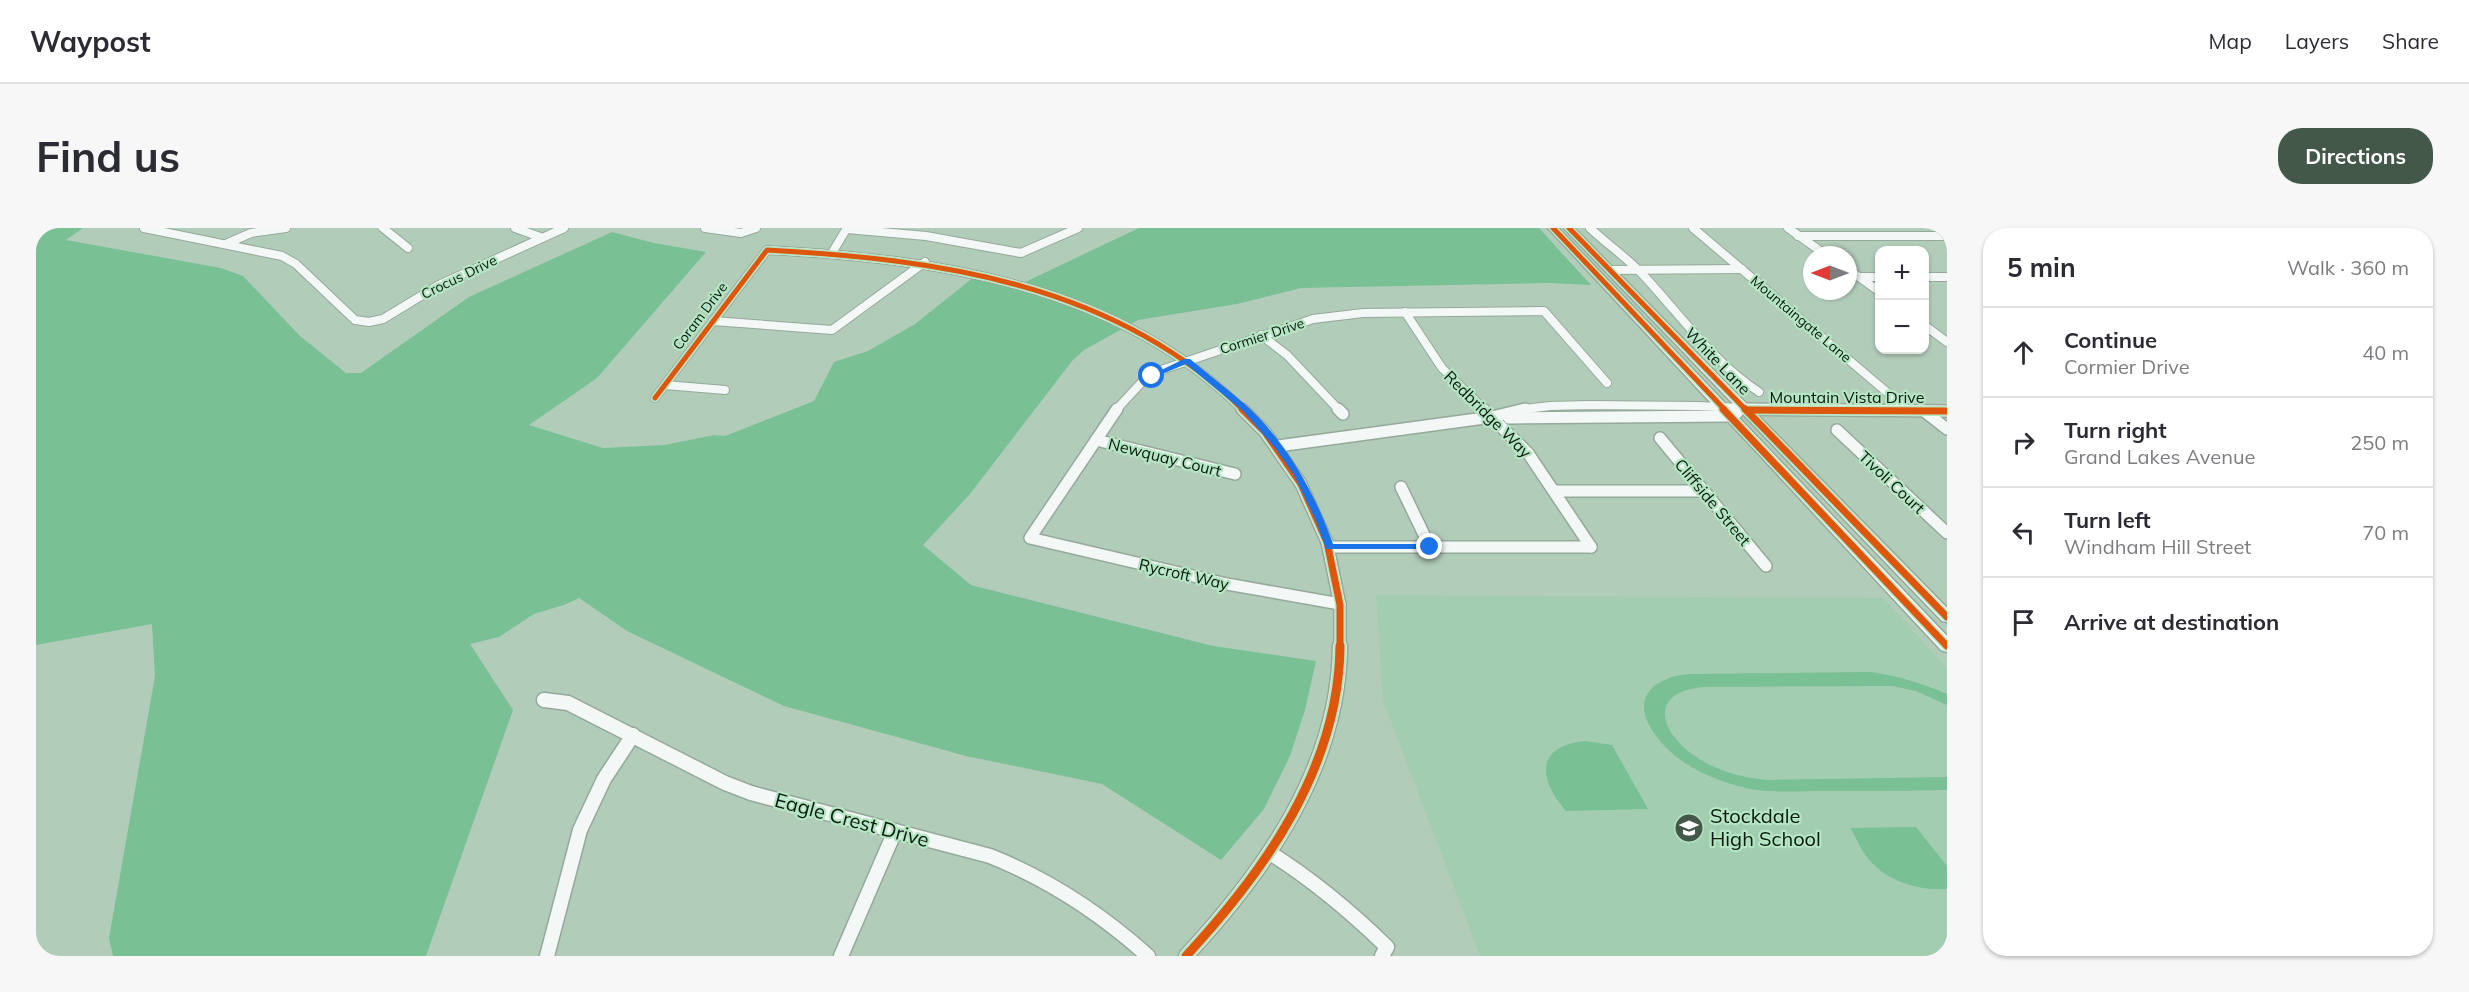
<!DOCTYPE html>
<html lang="en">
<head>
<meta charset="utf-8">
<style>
  :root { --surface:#fff; --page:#f7f7f7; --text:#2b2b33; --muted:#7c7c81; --line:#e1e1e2; --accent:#44584a }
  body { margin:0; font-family:Mulish,sans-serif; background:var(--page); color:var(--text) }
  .controls { position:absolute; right:18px; top:18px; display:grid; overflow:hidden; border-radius:12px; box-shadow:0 2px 4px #0004 }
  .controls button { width:54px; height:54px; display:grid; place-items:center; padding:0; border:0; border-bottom:2px solid var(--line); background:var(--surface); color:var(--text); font:30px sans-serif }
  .compass { position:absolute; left:1767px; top:18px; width:54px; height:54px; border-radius:50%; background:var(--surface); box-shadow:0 2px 4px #0004; rotate:270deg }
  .stop { position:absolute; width:18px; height:18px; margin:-14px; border:4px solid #1a73e8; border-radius:50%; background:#fff }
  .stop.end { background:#1a73e8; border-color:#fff; box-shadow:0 2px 6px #0008 }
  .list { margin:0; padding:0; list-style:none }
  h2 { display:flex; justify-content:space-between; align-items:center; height:78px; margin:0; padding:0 24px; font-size:26px }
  h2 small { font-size:20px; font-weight:400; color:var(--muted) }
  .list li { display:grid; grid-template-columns:39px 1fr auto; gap:18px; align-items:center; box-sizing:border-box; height:90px; padding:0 24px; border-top:2px solid var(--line) }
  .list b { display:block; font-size:22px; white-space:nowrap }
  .list p { margin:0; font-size:20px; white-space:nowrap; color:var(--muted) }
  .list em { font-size:20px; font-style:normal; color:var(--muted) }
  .icon { flex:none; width:33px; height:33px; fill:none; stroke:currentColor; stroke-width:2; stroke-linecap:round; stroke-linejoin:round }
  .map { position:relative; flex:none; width:1911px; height:728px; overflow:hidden; border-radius:24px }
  header { display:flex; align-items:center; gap:36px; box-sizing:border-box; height:84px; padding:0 30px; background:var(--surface); border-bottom:2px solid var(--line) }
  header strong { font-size:28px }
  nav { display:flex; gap:33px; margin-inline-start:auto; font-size:21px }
  .intro { display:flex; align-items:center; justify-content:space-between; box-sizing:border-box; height:144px; padding:0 36px }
  h1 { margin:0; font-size:42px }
  .button { padding:15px 27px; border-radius:24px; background:var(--accent); color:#fff; font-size:21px; font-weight:700 }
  main { display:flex; gap:36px; padding:0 36px }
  aside { flex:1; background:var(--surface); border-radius:24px; box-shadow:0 2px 4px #0004 }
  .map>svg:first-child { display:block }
  .built { fill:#a3cdb0 }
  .green { fill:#79c095 }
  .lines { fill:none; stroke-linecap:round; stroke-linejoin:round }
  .minor-far2-casing { stroke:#95a99b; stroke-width:10 }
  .minor-far1-casing { stroke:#95a99b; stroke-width:14 }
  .minor-casing { stroke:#95a99b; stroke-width:17 }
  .major-casing { stroke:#95a99b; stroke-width:3 }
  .minor-far2 { stroke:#f3f7f5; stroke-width:8 }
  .minor-far1 { stroke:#f3f7f5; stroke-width:11 }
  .minor { stroke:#f3f7f5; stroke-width:14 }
  .major { fill:#f3f7f5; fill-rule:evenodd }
  .cycleway-far2-casing { stroke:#b5e5c3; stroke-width:8 }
  .cycleway-far1-casing { stroke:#b5e5c3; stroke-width:10 }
  .cycleway-casing { stroke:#b5e5c3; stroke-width:13 }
  .cycleway-far2 { stroke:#dd560c; stroke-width:5 }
  .cycleway-far1 { stroke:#dd560c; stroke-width:7 }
  .cycleway { stroke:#dd560c; stroke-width:9 }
  .route { fill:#1a73e8 }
  .labels { text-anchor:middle; stroke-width:4.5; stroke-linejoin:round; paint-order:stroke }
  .far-street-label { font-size:14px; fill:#081a0e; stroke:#b5e5c3 }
  .street-label { font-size:16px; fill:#081a0e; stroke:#b5e5c3 }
  .near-poi-label { font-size:20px; fill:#081a0e; stroke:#b5e5c3; text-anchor:start }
  .near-street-label { font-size:20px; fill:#081a0e; stroke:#b5e5c3 }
</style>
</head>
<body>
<header>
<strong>Waypost</strong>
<nav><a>Map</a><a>Layers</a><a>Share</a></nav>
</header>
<div class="intro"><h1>Find us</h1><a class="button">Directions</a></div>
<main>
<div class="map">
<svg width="1911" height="728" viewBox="0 0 1911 728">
  <rect width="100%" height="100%" fill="#b2ccba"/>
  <polygon class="built" points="1340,367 1847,370 1911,440 1911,728 1444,728 1347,472"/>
  <g class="green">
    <polygon points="0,0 47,0 30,12 185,40 207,48 264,108 310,145 325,145 433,69 576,4 618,15 670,24 561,150 493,197 567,220 629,217 678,207 689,208 778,173 798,134 832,123 879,96 943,45 985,56 1103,0 1503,0 1555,57 1513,55 1265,60 1201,76 1102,92 1048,122 1036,133 934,266 887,317 935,357 1177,418 1280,433 1269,482 1254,528 1228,581 1185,632 1066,556 930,528 748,478 591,403 543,370 528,377 498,386 463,409 434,416 477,482 390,728 77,728 73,710 119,448 116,396 0,417"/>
    <path d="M1835,444C1862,448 1886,455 1911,466V477L1880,463L1856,458L1667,459C1607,465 1627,510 1665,532C1685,544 1708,550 1732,552L1911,549V562C1870,563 1829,563 1788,563C1760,563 1729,566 1702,558C1684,553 1667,546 1652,537C1624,520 1581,471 1631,451C1637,448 1646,447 1653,446Z"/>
    <path d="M1549,513L1576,517L1612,581L1530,583C1502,551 1499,518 1549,513Z"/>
    <path d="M1880,599L1911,638V661C1880,663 1846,652 1828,625C1822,617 1820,608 1814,600Z"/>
  </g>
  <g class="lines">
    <g class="minor-far2-casing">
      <g id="minor-far2">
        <polyline points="108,0 246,28 260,36 319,92 333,94 347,91 403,57 528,0"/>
        <polyline points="347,0 372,20"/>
        <polyline points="479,0 507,10"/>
        <polyline points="669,0 705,5 720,0"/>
        <path d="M1554,0C1572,17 1593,31 1609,49C1647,90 1676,133 1723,164"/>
        <polyline points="1657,0 1872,182"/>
        <polyline points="1752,0 1790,27"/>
        <polyline points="811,1 890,8 985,25 1042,0"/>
        <polyline points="1762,8 1911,8"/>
        <polyline points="192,15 215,5 250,0"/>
        <polyline points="796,25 811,0"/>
        <polyline points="1812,41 1844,64"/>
        <polyline points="1574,42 1706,41"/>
        <polyline points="1823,49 1844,49"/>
        <polyline points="1888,49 1911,49"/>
        <polyline points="1369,84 1406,140 1449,182"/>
        <polyline points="677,93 796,102 889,34"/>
        <polyline points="1888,97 1911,114"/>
        <polyline points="1225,107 1251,127 1303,182"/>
        <polyline points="629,157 689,162"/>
        <path d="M619,170L731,22C901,31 1081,56 1207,182"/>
        <polyline points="1080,182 1105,155 1128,141 1277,91 1327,85 1508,83 1571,155"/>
        <polyline points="1481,182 1514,178 1554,177 1662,178 1749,182"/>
      </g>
    </g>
    <g class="minor-far1-casing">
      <g id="minor-far1">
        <polyline points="1081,181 994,310 1191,356 1304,376"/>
        <polyline points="1206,181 1229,204 1265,256 1291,314 1304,377 1304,419"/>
        <polyline points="1302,181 1307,186"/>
        <polyline points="1447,181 1492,225 1555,319"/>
        <polyline points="1703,181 1911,183"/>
        <polyline points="1888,183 1911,201"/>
        <polyline points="1473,190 1693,188 1701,185"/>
        <polyline points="1801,202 1911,305"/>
        <polyline points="1624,210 1730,338"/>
        <polyline points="1060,212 1199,246"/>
        <polyline points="1242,218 1456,189 1489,181"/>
        <polyline points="1365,259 1394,319"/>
        <polyline points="1518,263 1668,263"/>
        <polyline points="1293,319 1555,319"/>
      </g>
    </g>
    <g class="minor-casing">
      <g id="minor">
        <path d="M508,472L532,475L689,555L715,565L954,628C1014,652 1064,685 1112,728"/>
        <path d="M1234,625C1277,652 1315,684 1351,719L1346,728"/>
        <polyline points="511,728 544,602 568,551 597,507"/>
        <polyline points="805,728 859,603"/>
        <path d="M1150,728C1229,643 1303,539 1304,418"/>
      </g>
    </g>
    <g class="major-casing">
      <g id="major">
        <polygon points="1512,0 1522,0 1911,408 1911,424 1905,422"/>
        <polygon points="1528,0 1538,0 1911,380 1911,394 1906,393"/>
      </g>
    </g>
    <use href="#minor-far2" class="minor-far2"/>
    <use href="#minor-far1" class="minor-far1"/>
    <use href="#minor" class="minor"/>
    <use href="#major" class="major"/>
    <g class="cycleway-far2-casing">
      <g id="cycleway-far2">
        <polyline points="1517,0 1689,182"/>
        <polyline points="1533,0 1710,182"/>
        <path d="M619,170L731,22C901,31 1081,56 1207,182"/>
        <polyline points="1711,182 1749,182"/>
      </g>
    </g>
    <g class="cycleway-far1-casing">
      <g id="cycleway-far1">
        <polyline points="1206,181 1229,204 1265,256 1291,314 1304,377 1304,419"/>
        <polyline points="1687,181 1911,418"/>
        <polyline points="1709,181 1911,389"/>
        <polyline points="1711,182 1911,183"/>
      </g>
    </g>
    <g class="cycleway-casing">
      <path id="cycleway" d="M1150,728C1229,643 1303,539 1304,418"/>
    </g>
    <use href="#cycleway-far2" class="cycleway-far2"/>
    <use href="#cycleway-far1" class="cycleway-far1"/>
    <use href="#cycleway" class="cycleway"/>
  </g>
  <path class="route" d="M1148,131H1154C1173,147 1193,162 1211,178C1251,215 1279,265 1297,316H1394L1398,317V321H1290L1280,293L1258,247L1239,220L1207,183L1150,136L1119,149L1113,148Z"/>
  <defs>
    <g id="school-disc" transform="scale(1.5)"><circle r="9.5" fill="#44584a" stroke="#b5e5c3"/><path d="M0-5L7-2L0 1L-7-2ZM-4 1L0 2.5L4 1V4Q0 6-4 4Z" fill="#fff"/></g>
  </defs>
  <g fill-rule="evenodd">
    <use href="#school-disc" x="1653" y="600"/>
  </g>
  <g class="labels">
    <g class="far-street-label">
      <text transform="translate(423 49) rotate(-26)" y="5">Crocus Drive</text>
      <text transform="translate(664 88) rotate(-53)" y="5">Coram Drive</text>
      <text transform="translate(1765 91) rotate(40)" y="5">Mountaingate Lane</text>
      <text transform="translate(1226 108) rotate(-18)" y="5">Cormier Drive</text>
    </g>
    <g class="street-label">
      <text transform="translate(1682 133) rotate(46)" y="6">White Lane</text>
      <text x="1811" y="175">Mountain Vista Drive</text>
      <text transform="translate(1452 186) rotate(45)" y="6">Redbridge Way</text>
      <text transform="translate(1129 229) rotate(14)" y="6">Newquay Court</text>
      <text transform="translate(1856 254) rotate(43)" y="6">Tivoli Court</text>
      <text transform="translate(1677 274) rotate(50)" y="6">Cliffside Street</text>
      <text transform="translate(1148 346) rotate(13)" y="6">Rycroft Way</text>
    </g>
    <g class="near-poi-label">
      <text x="1674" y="595">Stockdale<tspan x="1674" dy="23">High School</tspan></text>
    </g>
    <g class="near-street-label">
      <text transform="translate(816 592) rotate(15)" y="7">Eagle Crest Drive</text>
    </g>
  </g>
</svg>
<div class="controls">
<button>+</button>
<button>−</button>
</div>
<svg class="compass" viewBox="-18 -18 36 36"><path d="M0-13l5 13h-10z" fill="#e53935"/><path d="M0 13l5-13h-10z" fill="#7c7c81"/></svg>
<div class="stop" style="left:1116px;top:148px"></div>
<div class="stop end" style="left:1394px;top:319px"></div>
</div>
<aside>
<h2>5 min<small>Walk · 360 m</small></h2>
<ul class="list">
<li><svg class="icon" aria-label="ahead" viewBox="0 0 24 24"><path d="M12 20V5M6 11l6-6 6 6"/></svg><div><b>Continue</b><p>Cormier Drive</p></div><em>40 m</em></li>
<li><svg class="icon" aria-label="right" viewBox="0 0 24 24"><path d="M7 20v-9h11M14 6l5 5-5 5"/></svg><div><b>Turn right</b><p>Grand Lakes Avenue</p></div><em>250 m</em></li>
<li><svg class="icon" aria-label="left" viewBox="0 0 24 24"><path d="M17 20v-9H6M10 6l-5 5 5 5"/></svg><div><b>Turn left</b><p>Windham Hill Street</p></div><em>70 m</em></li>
<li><svg class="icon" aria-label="arrive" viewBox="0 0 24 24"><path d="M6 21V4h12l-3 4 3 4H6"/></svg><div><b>Arrive at destination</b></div></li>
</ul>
</aside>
</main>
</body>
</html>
